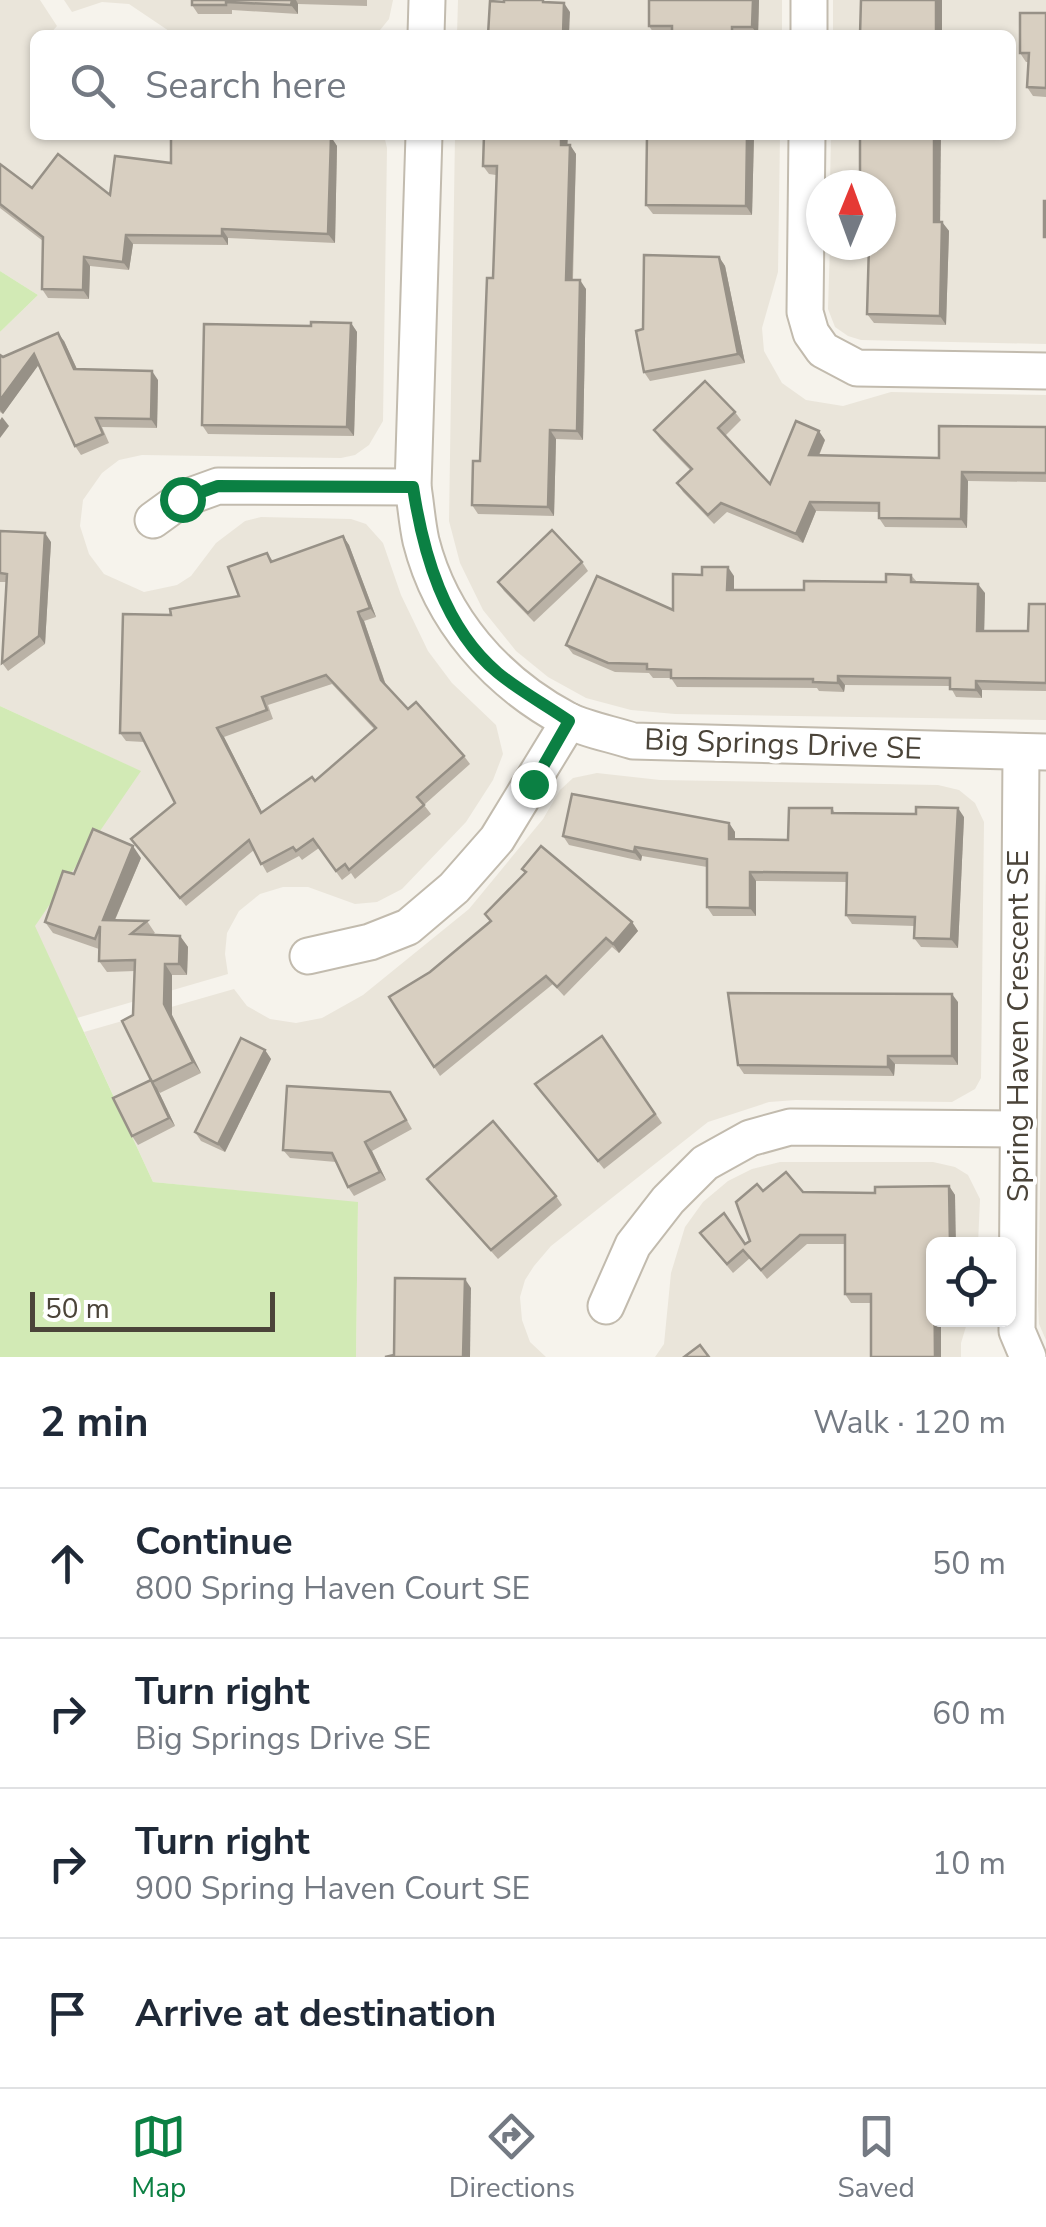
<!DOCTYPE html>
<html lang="en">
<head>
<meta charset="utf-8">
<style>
  :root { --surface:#fff; --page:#f6f6f7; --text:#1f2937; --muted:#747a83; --line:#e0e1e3; --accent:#0b8043 }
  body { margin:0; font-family:"Nunito Sans",sans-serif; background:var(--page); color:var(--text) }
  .controls { position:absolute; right:30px; bottom:30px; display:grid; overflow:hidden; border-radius:15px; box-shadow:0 2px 8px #0004 }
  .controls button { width:90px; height:90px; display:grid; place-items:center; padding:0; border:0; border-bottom:2px solid var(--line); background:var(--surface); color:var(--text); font:50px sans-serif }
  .compass { position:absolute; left:806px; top:170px; width:90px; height:90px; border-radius:50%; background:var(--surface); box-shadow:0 2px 8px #0004; rotate:1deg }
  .scale { position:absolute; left:30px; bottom:25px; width:245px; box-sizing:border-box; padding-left:10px; border:5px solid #4b4439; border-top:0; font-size:28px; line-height:35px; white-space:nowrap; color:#4b4439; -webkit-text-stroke:8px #fff; paint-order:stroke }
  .stop { position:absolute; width:30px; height:30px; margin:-22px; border:8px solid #0b8043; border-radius:50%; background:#fff }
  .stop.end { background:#0b8043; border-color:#fff; box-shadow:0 2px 10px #0008 }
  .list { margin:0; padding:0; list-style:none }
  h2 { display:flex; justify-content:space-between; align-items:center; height:130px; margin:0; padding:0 40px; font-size:42px }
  h2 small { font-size:32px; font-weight:400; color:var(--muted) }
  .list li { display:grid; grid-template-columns:65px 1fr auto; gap:30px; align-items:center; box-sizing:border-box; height:150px; padding:0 40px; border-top:2px solid var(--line) }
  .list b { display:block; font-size:38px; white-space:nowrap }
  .list p { margin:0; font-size:32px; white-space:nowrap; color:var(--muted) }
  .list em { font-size:32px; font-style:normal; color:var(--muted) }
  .icon { flex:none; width:55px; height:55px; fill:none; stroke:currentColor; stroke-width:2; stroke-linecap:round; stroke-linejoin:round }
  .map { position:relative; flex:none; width:1046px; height:1357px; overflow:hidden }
  .search { position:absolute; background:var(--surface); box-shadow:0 2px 8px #0004; left:30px; right:30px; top:30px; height:110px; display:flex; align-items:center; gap:25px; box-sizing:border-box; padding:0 35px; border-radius:15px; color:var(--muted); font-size:38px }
  .sheet { height:730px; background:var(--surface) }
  nav { display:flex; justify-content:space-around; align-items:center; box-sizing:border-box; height:140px; border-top:2px solid var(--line); background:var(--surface); font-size:28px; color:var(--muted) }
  nav a { display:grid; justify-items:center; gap:5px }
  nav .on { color:var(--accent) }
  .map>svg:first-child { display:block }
  .residential { fill:#eae5da }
  .green { fill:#d2eab5 }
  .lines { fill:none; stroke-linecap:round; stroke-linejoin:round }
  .minor-casing { stroke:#c2bbae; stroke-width:39 }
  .minor { stroke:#fff; stroke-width:35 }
  .wall { fill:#bab2a6; fill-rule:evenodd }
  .shaded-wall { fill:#979187 }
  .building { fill:#d8cfc1; stroke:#979187; stroke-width:2.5; fill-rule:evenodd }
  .route { stroke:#0b8043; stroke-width:12 }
  .labels { text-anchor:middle; stroke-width:8; stroke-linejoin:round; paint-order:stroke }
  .street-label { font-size:30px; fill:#4b4439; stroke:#fff }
</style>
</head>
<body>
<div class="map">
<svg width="1046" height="1357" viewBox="0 0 1046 1357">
  <rect width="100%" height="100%" fill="#f6f3ec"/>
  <g class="residential">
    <polygon points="0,0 40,0 57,26 49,35 35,35 35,135 85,135 99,140 126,139 132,135 384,135 387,148 383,421 369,445 355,455 341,458 142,455 119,460 102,473 83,500 80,526 89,554 104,574 144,592 177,585 191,576 216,543 245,521 261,517 351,519 366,524 383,543 401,595 428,651 452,683 496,725 503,754 493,780 466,822 402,889 377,902 355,904 308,887 283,887 260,894 239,911 227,933 225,954 228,974 77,1018 34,926 140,771 0,706 0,332 38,295 0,271"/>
    <polygon points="64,0 393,0 389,19 376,35 175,35 129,4 102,2 72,12"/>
    <polygon points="458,0 782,0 782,35 457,35"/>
    <polygon points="833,0 1046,0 1046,344 861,340 848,336 835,327 828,309 830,245 881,245 881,185 830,185 831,135 1011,135 1011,35 833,35"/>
    <polygon points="455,135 780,135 778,272 762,328 764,351 782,383 806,400 843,406 891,392 1046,395 1046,720 675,714 631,710 586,698 548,677 516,651 483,610 460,563 449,521"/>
    <polygon points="597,773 660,780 938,785 959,790 975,803 984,822 981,1078 975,1089 952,1102 796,1100 769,1102 708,1122 551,1246 534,1266 525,1280 520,1297 522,1320 530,1342 546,1357 356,1357 358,1203 153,1182 84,1032 234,989 247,1006 270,1019 296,1023 322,1018 363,995 469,909 543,819 560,790 573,778"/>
    <polygon points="1046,866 1046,1340 1039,1324 1038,1303"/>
    <polygon points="780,1162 933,1162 955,1167 968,1175 980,1199 978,1244 934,1244 934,1320 968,1320 961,1343 961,1357 655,1357 664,1344 671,1273 685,1227 703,1202 728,1181 752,1169"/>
  </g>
  <g class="green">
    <polygon points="0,271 38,295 0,332"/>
    <polygon points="0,706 141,771 35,926 153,1182 358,1202 356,1357 0,1357"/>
  </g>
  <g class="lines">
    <g class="minor-casing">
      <g id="minor">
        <polyline points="426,35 427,0"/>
        <polyline points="809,35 809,0"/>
        <path d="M424,135L413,487C416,505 417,523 421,541C441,620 496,682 567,720C587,730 612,734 633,741L1046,752"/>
        <polyline points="807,135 805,312 811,333 823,350 857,368 1046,371"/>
        <polyline points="153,520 182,499 218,486 413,487"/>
        <polyline points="1021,752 1017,1331 1028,1357"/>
        <polyline points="308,956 370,942 408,927 454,888 497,839 569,721"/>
        <polyline points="606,1306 633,1245 668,1200 705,1163 750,1138 790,1127 1017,1129"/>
      </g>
    </g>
    <use href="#minor" class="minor"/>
  </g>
  <g class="wall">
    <polygon points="192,0 367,0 367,6 298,4 298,14 232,10 232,14 198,14 192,5"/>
    <polygon points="759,0 758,35 655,35 649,26"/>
    <polygon points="1046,13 1046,97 1033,96 1027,87 1029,62 1026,62 1020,53"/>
    <polygon points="754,135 752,215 653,214 646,205"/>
    <polygon points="331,137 337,146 335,243 228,238 228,245 133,244 129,270 90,266 89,299 48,298 42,289 43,241 0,208 0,164 32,188 110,195 171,163"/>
    <polygon points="567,145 570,145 576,154 573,280 586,289 583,440 556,439 554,516 478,514 472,505 480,461 493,278 496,175 489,174 483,166"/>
    <polygon points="940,222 942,222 949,231 946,325 874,323 867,314 869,251 865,250 862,245 881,245"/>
    <polygon points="719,257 725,266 745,363 650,381 644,372 643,329"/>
    <polygon points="351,323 357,332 354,436 208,434 202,425 311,326"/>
    <polygon points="64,341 77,369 158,380 157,428 102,427 109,443 81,455 75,446 38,365 3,414 0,412 0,355 3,357"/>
    <polygon points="735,412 741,420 725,436 770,484 825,440 819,456 939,458 1046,427 1046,482 968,481 967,528 885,527 879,518 879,512 816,511 803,543 727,512 714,524 683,492 677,483 690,470 660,439 654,430"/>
    <polygon points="0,531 51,542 45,644 8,671 2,663 7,582 0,582"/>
    <path d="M343,536L349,545L376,617L364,621L386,685L408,709L464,756L470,764L424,805L431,814L355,879L351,873L342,880L319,848L302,860L299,856L267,873L254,850L186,906L131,839L175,803L144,742L126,741L120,733L171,615L239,596L267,553L273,561ZM332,684L374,729L315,781L262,812L224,737L273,719L268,705Z"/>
    <polygon points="582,562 588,571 534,622 504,591 498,582"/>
    <polygon points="911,575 917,582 985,593 984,631 1028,631 1046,604 1046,691 982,690 982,698 956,697 950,686 845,685 844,692 819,691 817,688 677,687 671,678 653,678 649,673 615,672 573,654 566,645 673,610 734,576 734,590 804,590 886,582"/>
    <polygon points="832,808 835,813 964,817 958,948 921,947 914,938 915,926 852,924 846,915 847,882 756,881 756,916 713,916 707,907 707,867 642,856 641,861 569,845 563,836 729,823 735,832 735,839 788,840"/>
    <polygon points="141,858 115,920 147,921 155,933 152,935 180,936 188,947 187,975 172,975 172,1015 201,1073 160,1093 152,1082 133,1015 135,971 107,972 99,961 99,949 53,933 45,922 74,874"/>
    <polygon points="522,869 632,922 638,931 619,953 612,947 564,996 553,984 440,1076 389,997 430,972 490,922 485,914 525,873"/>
    <polygon points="958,1002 958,1065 895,1064 894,1076 744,1074 738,1065"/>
    <polygon points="602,1036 662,1123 604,1169 535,1084"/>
    <polygon points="265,1050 271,1059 225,1152 201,1141 195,1132"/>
    <polygon points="151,1080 157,1088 175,1126 138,1145 132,1136"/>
    <polygon points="396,1101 412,1129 372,1151 386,1180 354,1196 348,1187 336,1162 290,1158 283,1150"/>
    <polygon points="427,1179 556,1196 562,1205 498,1259"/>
    <polygon points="949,1186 955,1195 934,1244 934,1320 941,1320 941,1357 871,1303 851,1303 845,1294 845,1244 807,1244 767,1279 750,1258 733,1273 700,1233 745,1244 750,1241 763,1191 875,1193"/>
  </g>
  <g class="shaded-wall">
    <polygon points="292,0 296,0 298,4 298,14 291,5"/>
    <polygon points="753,0 759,0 758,35 752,27"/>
    <rect x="936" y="0" width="6" height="35"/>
    <polygon points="564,3 570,12 569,35 563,35"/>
    <polygon points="561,135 568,135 567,154 561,145"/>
    <polygon points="747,135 754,135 752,215 746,206"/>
    <polygon points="934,135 941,135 940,231 934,222"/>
    <polygon points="331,137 337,146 335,243 328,234"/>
    <polygon points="570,145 576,154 572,288 566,280"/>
    <polygon points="942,222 949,231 946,325 940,316"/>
    <polygon points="222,229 228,238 228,245 222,236"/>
    <polygon points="126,235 133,244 129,270 123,262"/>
    <polygon points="84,257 90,266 89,299 83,290"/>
    <polygon points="719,257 725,266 745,363 738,354"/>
    <polygon points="580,280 586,289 583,440 577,431"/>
    <polygon points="351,323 357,332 354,436 347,427"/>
    <polygon points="58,333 64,341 81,378 74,369"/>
    <polygon points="34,354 40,363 3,414 0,410 0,400"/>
    <polygon points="152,371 158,380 157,428 151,419"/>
    <polygon points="2,417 9,426 0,438 0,420"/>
    <polygon points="550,430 556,439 554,516 548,507"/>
    <polygon points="819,431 825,440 815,464 809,455"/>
    <polygon points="962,472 968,481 967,528 961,519"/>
    <polygon points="810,502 816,511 803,543 796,534"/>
    <polygon points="45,533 51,542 45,644 39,636"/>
    <polygon points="343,536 349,545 376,617 370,608"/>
    <polygon points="728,567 734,576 734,598 727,590"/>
    <polygon points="978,584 985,593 984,639 977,631"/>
    <polygon points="358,612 364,621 387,689 381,680"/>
    <polygon points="838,676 845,685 844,692 838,683"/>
    <polygon points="976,681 982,690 982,698 976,690"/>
    <polygon points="217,728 224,737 267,822 261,813"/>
    <polygon points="958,808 964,817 958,948 951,939"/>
    <polygon points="729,823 735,832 735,848 729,839"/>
    <polygon points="133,846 141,858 110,931 103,920"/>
    <polygon points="635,847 642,856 641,861 634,852"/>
    <polygon points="750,872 756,881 756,916 750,908"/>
    <polygon points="632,922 638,931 619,953 613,944"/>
    <polygon points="180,936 188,947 187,975 179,964"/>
    <polygon points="165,964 172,975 172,1015 201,1073 193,1062 164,1004"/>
    <polygon points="952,994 958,1002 958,1065 952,1056"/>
    <polygon points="265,1050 271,1059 225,1152 218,1144"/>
    <polygon points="888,1056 895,1064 894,1076 888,1067"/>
    <polygon points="151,1080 157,1088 175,1126 169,1118"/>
    <polygon points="365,1142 372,1151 386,1180 380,1172"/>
    <polygon points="949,1186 955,1195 956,1244 950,1244"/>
    <polygon points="465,1279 471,1288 470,1357 463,1357"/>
    <rect x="935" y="1320" width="6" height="37"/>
  </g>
  <g class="building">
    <polygon points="192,0 292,0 291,5 226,2 226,5 192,5"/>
    <polygon points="504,0 543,0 543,2 564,3 563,35 488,35 490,1 504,2"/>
    <polygon points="649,0 753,0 752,27 732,27 732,35 672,35 672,26 649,26"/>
    <polygon points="861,0 936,0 936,35 860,35"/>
    <polygon points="1020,13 1046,13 1046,88 1027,87 1029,53 1020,53"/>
    <polygon points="171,135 331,137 328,234 222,229 222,236 126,235 123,262 84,257 83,290 42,289 43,237 0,204 0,164 32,188 58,154 110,195 115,156 171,163"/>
    <polygon points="484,135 561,135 561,145 570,145 566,280 580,280 577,431 550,430 548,507 472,505 473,461 480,461 487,278 493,278 497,166 483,166"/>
    <polygon points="647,135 747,135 746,206 646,205"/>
    <polygon points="860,135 934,135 934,222 942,222 940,316 867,314 869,245 881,245 881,185 860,185"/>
    <rect x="1044" y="201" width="2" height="36"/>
    <polygon points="644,255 719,257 738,354 644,372 636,331 643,329"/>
    <polygon points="311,322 351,323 347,427 202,425 204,324 311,326"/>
    <polygon points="58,333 74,369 152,371 151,419 96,418 103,434 75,446 34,354 0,400 0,355 3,357"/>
    <polygon points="705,381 735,412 718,428 770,484 796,421 819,431 809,455 939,458 939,426 1046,427 1046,473 962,472 961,519 879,518 879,503 810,502 796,534 721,503 708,515 677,483 692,469 654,430"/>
    <polygon points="552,530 582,562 528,613 498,582"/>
    <polygon points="0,531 45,533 39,636 2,663 7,574 0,573"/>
    <path d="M343,536L370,608L358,612L381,680L408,709L416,702L464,756L417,797L424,805L349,870L345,864L336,871L313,839L296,851L293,847L261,864L249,840L180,898L131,839L175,803L140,733H120L123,614L171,615L170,609L239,596L228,567L267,553L271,562ZM326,675L376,728L315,781L312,777L261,813L217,728L267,710L262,697Z"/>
    <polygon points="702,567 728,567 727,590 804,590 804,581 886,582 886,574 911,575 911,582 978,584 977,631 1028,631 1029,604 1046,604 1046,683 976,681 976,690 950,689 950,678 838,676 838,683 813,682 813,679 671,678 671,670 647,669 647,664 608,663 566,645 597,576 673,610 673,574 702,575"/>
    <polygon points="572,794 729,823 729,839 788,840 789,808 832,808 832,813 916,814 916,807 958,808 951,939 914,938 915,917 846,915 847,873 750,872 750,908 707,907 707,859 635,847 634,852 563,836"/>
    <polygon points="93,829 133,846 103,920 147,921 131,934 180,936 179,964 165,964 164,1004 193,1062 152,1082 122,1021 133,1015 135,960 99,961 100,926 95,939 45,922 63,871 74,874"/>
    <polygon points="541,846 632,922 613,944 606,938 557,987 546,976 434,1067 389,997 430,972 491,921 485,914 526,872 522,869"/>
    <polygon points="728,993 952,994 952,1056 888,1056 888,1067 738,1065"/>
    <polygon points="602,1036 655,1114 598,1161 535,1084"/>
    <polygon points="241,1038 265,1050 218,1144 195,1132"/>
    <polygon points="151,1080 169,1118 132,1136 113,1098"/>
    <polygon points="287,1086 390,1092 406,1120 365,1142 380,1172 348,1187 332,1153 283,1150"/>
    <polygon points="493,1121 556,1196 491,1250 427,1179"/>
    <polygon points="786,1172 803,1192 875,1193 875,1187 949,1186 950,1244 934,1244 935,1357 871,1357 871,1294 845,1294 845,1235 800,1235 761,1270 743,1250 727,1264 700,1233 724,1213 745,1244 750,1241 736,1202 757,1184 763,1191"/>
    <polygon points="395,1278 465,1279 463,1357 385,1357 394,1355"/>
    <polygon points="700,1345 709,1357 684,1357"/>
  </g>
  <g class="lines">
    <path class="route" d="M182,499L218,486L413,487C423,553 444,628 498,673C520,691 546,705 569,721L533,784"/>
  </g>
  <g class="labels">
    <g class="street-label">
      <text transform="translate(783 744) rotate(2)" y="10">Big Springs Drive SE</text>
      <text transform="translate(1018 1026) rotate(-90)" y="10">Spring Haven Crescent SE</text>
    </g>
  </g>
</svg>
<div class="controls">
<button><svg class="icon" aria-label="locate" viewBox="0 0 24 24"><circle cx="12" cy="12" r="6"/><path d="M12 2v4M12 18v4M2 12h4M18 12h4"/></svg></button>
</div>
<svg class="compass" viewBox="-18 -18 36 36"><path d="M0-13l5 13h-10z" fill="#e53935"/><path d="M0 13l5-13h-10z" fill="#747a83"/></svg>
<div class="scale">50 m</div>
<div class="stop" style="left:182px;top:499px"></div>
<div class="stop end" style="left:533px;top:784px"></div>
<div class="search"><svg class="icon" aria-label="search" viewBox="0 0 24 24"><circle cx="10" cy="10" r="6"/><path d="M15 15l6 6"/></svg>Search here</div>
</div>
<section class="sheet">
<h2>2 min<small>Walk · 120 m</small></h2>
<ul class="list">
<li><svg class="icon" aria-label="ahead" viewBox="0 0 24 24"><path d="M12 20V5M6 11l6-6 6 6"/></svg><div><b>Continue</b><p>800 Spring Haven Court SE</p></div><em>50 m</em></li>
<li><svg class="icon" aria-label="right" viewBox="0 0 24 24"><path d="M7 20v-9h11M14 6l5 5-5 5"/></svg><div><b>Turn right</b><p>Big Springs Drive SE</p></div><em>60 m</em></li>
<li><svg class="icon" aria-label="right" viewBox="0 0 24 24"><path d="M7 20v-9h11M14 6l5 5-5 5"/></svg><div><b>Turn right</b><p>900 Spring Haven Court SE</p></div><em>10 m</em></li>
<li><svg class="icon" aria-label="arrive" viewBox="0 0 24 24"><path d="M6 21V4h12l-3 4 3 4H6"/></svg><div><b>Arrive at destination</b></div></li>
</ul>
</section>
<nav>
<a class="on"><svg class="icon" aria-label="map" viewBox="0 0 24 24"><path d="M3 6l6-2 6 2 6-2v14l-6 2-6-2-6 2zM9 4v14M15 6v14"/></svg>Map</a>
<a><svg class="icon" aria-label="directions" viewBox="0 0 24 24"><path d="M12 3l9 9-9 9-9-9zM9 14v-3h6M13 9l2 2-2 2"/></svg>Directions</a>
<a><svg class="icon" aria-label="saved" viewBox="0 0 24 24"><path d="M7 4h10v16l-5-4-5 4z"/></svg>Saved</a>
</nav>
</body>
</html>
